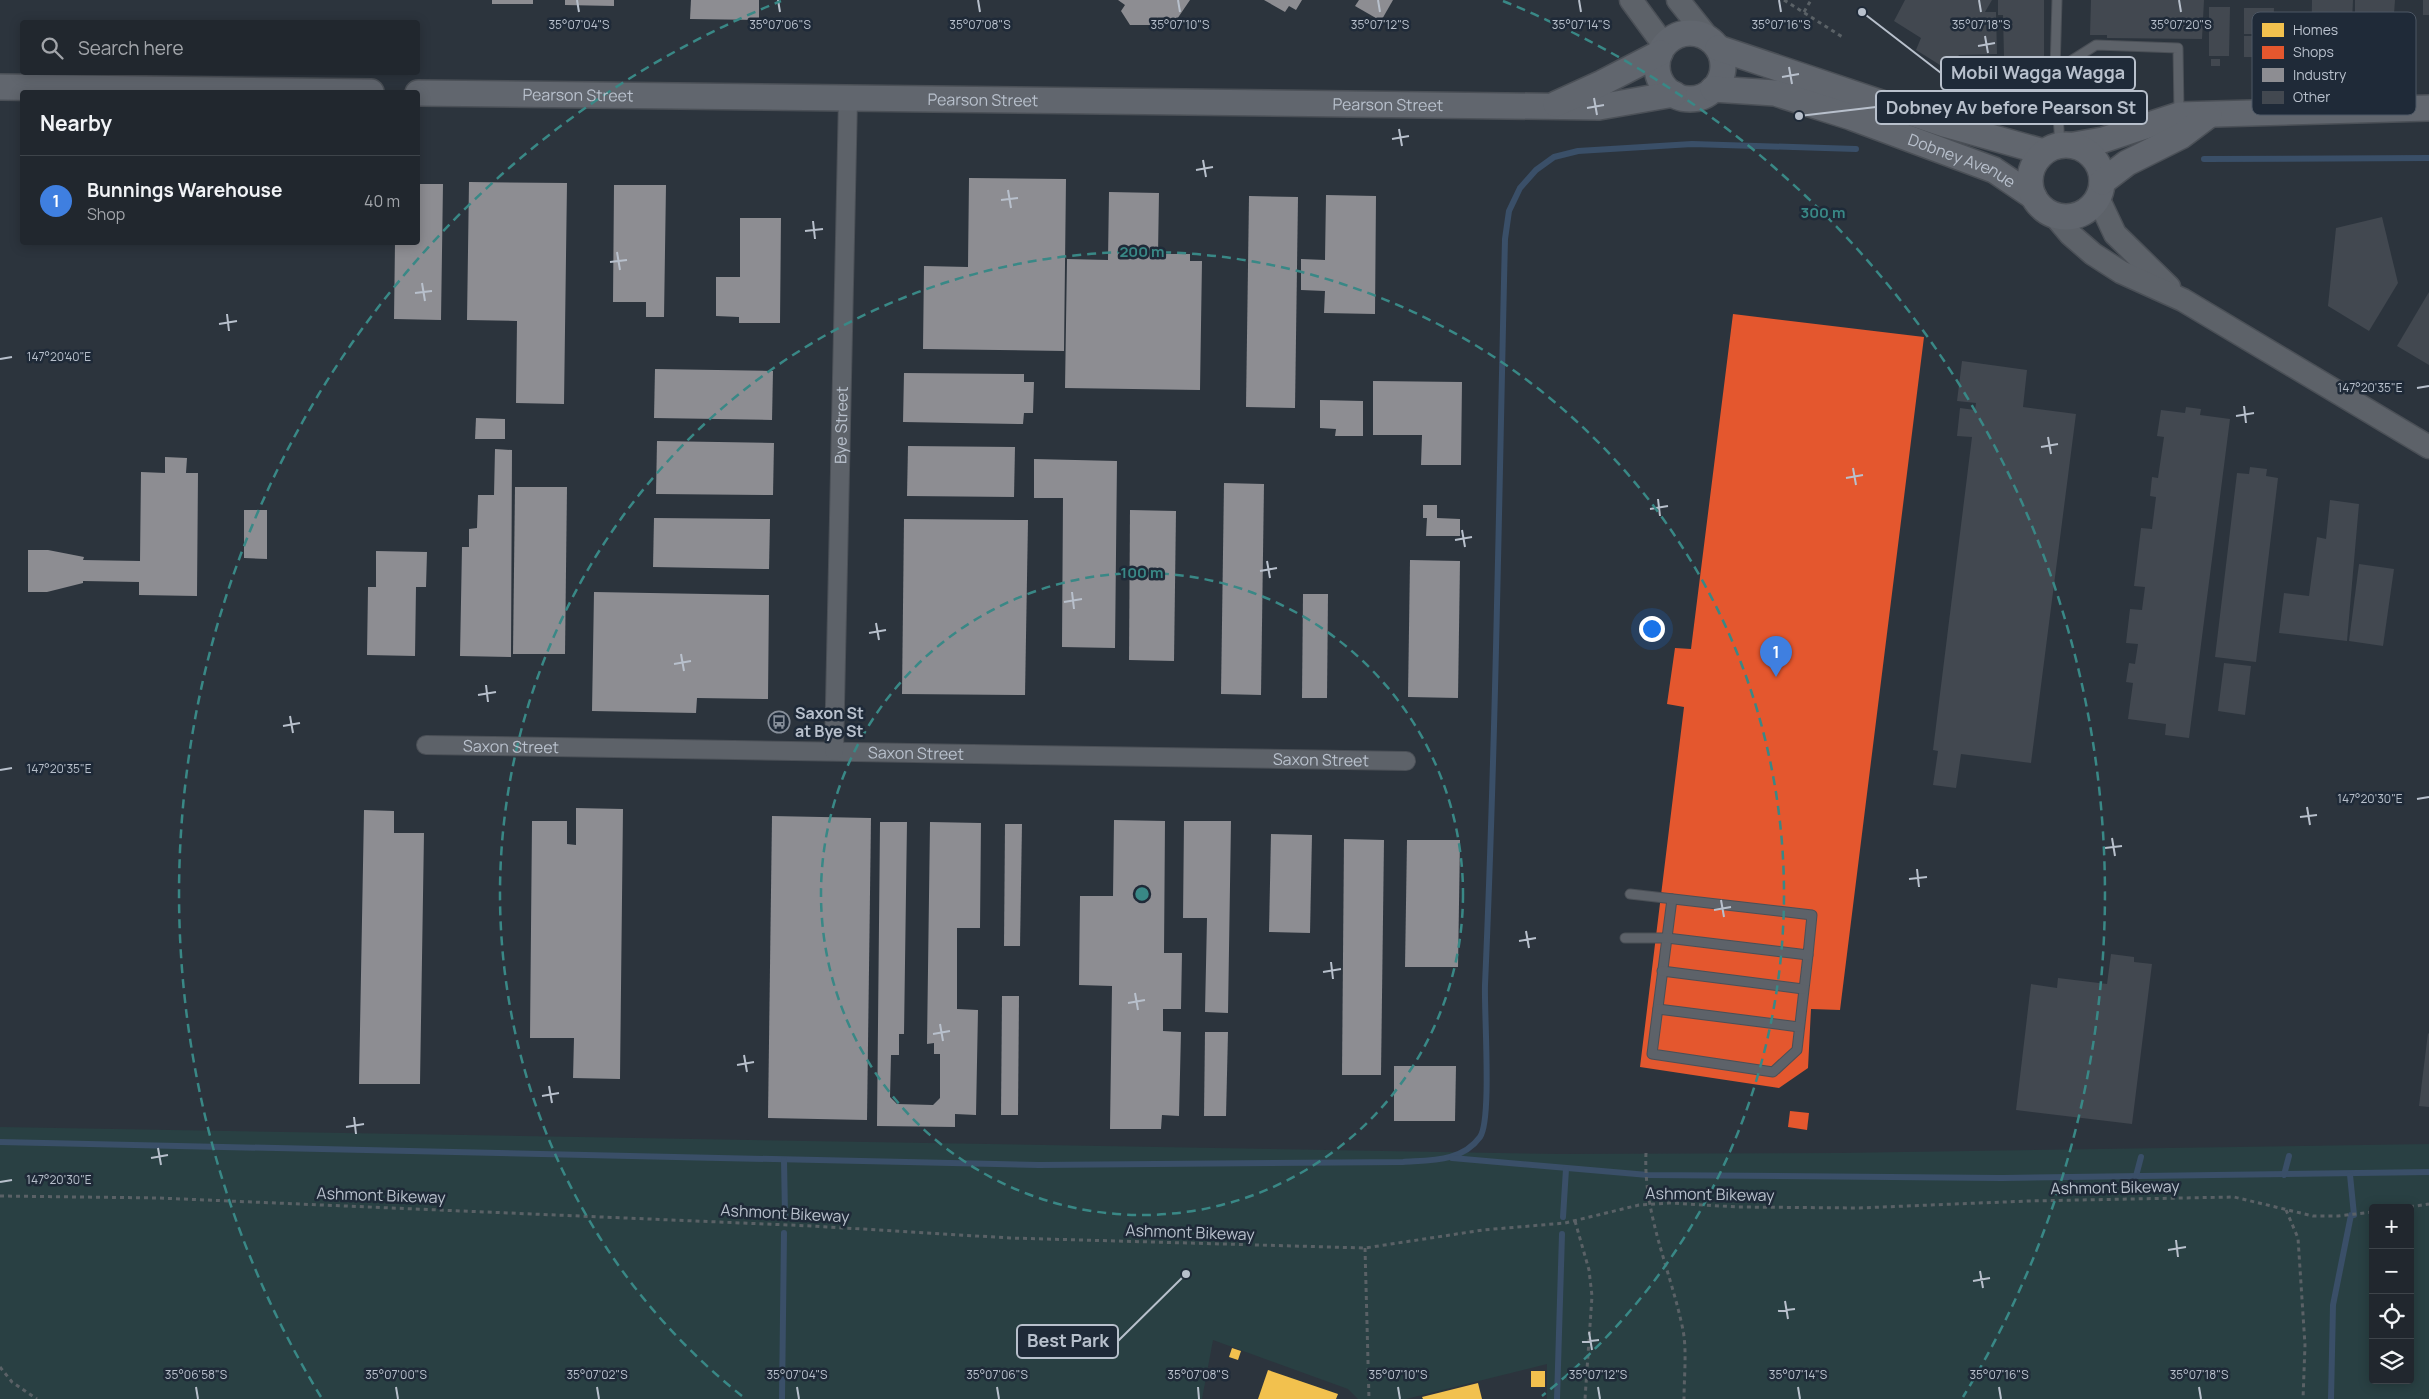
<!DOCTYPE html>
<html lang="en">
<head>
<meta charset="utf-8">
<style>
  :root { --surface:#21272e; --page:#292f36; --text:#f1f3f6; --muted:#a2a5aa; --line:#3e444a; --accent:#d6ab8b }
  body { margin:0; font-family:Manrope,sans-serif; background:var(--page); color:var(--text) }
  .controls { position:absolute; right:15px; bottom:15px; display:grid; overflow:hidden; border-radius:5px; box-shadow:0 2px 12px #0003 }
  .controls button { width:45px; height:45px; display:grid; place-items:center; padding:0; border:0; border-bottom:1px solid var(--line); background:var(--surface); color:var(--text); font:25px sans-serif }
  .you { position:absolute; left:1651px; top:628px; width:18px; height:18px; margin:-12px; border:4px solid #fff; border-radius:50%; background:#1a73e8; box-shadow:0 0 0 8px #1a73e833 }
  .badge { display:grid; place-items:center; width:32px; height:32px; border-radius:50%; background:var(--accent); color:#fff; font-size:16px; font-weight:700 }
  .pin { position:absolute; translate:-50% -41px; filter:drop-shadow(0 1px 2px #0008) }
  .pin::after { content:''; position:absolute; top:26px; width:18px; height:15px; background:inherit; clip-path:polygon(0 0,100% 0,50% 100%) }
  .list { margin:0; padding:0; list-style:none }
  h2 { display:flex; justify-content:space-between; align-items:center; height:65px; margin:0; padding:0 20px; font-size:21px }
  h2 small { font-size:16px; font-weight:400; color:var(--muted) }
  .list li { display:grid; grid-template-columns:32px 1fr auto; gap:15px; align-items:center; box-sizing:border-box; height:90px; padding:0 20px; border-top:1px solid var(--line) }
  .list b { display:block; font-size:19px; white-space:nowrap }
  .list p { margin:0; font-size:16px; white-space:nowrap; color:var(--muted) }
  .list em { font-size:16px; font-style:normal; color:var(--muted) }
  .icon { flex:none; width:28px; height:28px; fill:none; stroke:currentColor; stroke-width:2; stroke-linecap:round; stroke-linejoin:round }
  .map { position:relative; flex:none; width:2429px; height:1399px; overflow:hidden }
  .search { position:absolute; background:var(--surface); box-shadow:0 2px 12px #0003; left:20px; top:20px; width:400px; height:55px; display:flex; align-items:center; gap:12px; box-sizing:border-box; padding:0 18px; border-radius:5px; color:var(--muted); font-size:19px }
  .panel { position:absolute; background:var(--surface); box-shadow:0 2px 12px #0003; left:20px; top:90px; width:400px; height:155px; border-radius:5px }
  .map>svg:first-child { display:block }
  .green { fill:#294043; fill-rule:evenodd }
  .homes { fill:#f2c14e }
  .shops { fill:#e4572e }
  .industry { fill:#8d8d92 }
  .lines { fill:none; stroke-linecap:round; stroke-linejoin:round }
  .stream { stroke:#3a4f68; stroke-width:6 }
  .building { fill:#424850 }
  .service-casing { stroke:#4b5057; stroke-width:11 }
  .minor-casing { stroke:#4b5057; stroke-width:20 }
  .tertiary-casing { stroke:#4b5057; stroke-width:25 }
  .secondary-casing { stroke:#4b5057; stroke-width:28 }
  .path { stroke:#5a6166; stroke-width:3; stroke-dasharray:4 4; stroke-linecap:butt }
  .service { stroke:#5d6269; stroke-width:9 }
  .minor { stroke:#5d6269; stroke-width:18 }
  .tertiary { stroke:#5d6269; stroke-width:22 }
  .secondary { stroke:#61666e; stroke-width:25 }
  .ticks { fill:none; stroke:#b8c0cc; stroke-width:2 }
  .ring { fill:none; stroke:#398886; stroke-width:2.5; stroke-dasharray:9 6 }
  .labels { text-anchor:middle; stroke-width:5; stroke-linejoin:round; paint-order:stroke }
  .street-label { font-size:16px; fill:#b8c0cc; stroke:#1f2a38 }
  .poi-label { font-size:16px; font-weight:bold; fill:#b8c0cc; stroke:#1f2a38; text-anchor:start }
  .key { fill:#1f2a38; stroke:#4d5764; stroke-width:1 }
  .key-label { font-size:14px; fill:#b8c0cc }
  .ticks-label { font-size:12px; text-anchor:middle; fill:#b8c0cc; stroke:#1f2a38; stroke-width:5; stroke-linejoin:round; paint-order:stroke }
  .centre { fill:#398886; stroke:#1f2a38; stroke-width:2.5 }
  .ring-label { font-size:15px; text-anchor:middle; font-weight:bold; fill:#398886; stroke:#1f2a38; stroke-width:5; stroke-linejoin:round; paint-order:stroke }
  .leader { fill:none; stroke:#b8c0cc; stroke-width:2 }
  .callout-dot { fill:#b8c0cc; stroke:#1f2a38; stroke-width:2 }
  .callout { fill:#1f2a38; stroke:#b8c0cc; stroke-width:2 }
  .callout-label { font-size:18px; text-anchor:middle; font-weight:bold; fill:#b8c0cc }
</style>
</head>
<body>
<div class="map">
<svg width="2429" height="1399" viewBox="0 0 2429 1399">
  <rect width="100%" height="100%" fill="#2c343d"/>
  <path class="green" d="M0,1127L1560,1154L1840,1153L2429,1144V1399H1547V1364L1406,1399H1358L1348,1389L1213,1340L1202,1399H0ZM2373,1208H2410V1380H2373Z"/>
  <g class="homes">
    <polygon points="1232,1348 1241,1351 1238,1360 1229,1357"/>
    <polygon points="1268,1370 1338,1394 1336,1399 1258,1399"/>
    <rect x="1531" y="1371" width="14" height="16"/>
    <polygon points="1478,1383 1482,1399 1423,1399 1422,1397"/>
  </g>
  <g class="shops">
    <polygon points="1733,314 1924,337 1840,1010 1811,1009 1808,1068 1779,1088 1640,1067 1684,707 1667,704 1675,648 1691,649"/>
    <polygon points="1790,1111 1809,1113 1807,1130 1788,1127"/>
  </g>
  <g class="industry">
    <rect x="492" y="0" width="41" height="4"/>
    <polygon points="565,0 614,0 614,6 565,5"/>
    <polygon points="691,0 759,0 759,20 690,19"/>
    <polygon points="1118,0 1190,0 1173,25 1130,25 1121,11 1125,5"/>
    <polygon points="1264,0 1302,0 1296,10 1289,6 1285,12"/>
    <polygon points="1359,0 1393,0 1381,21 1355,6"/>
    <polygon points="969,178 1066,179 1064,351 923,349 924,266 968,267"/>
    <polygon points="469,182 567,183 564,404 516,403 517,321 467,320"/>
    <polygon points="418,184 443,184 441,320 394,319 395,242 418,242"/>
    <polygon points="614,185 666,185 664,317 646,317 646,302 613,302"/>
    <polygon points="1109,192 1159,193 1158,254 1190,254 1190,261 1202,261 1200,390 1065,388 1067,259 1108,260"/>
    <polygon points="1326,195 1376,196 1375,314 1324,313 1325,291 1301,290 1301,259 1325,260"/>
    <polygon points="1249,196 1298,197 1295,408 1246,407"/>
    <polygon points="740,218 781,218 780,323 739,323 739,317 716,316 716,277 740,277"/>
    <polygon points="655,369 773,371 772,420 654,418"/>
    <polygon points="904,373 1024,374 1024,382 1034,382 1033,413 1024,413 1023,424 903,422"/>
    <polygon points="1373,381 1462,382 1461,465 1421,465 1422,435 1373,435"/>
    <polygon points="1320,400 1363,401 1363,436 1335,436 1336,429 1320,428"/>
    <polygon points="476,418 505,419 505,439 475,439"/>
    <polygon points="657,441 774,443 773,495 656,494"/>
    <polygon points="908,446 1015,447 1014,497 907,496"/>
    <polygon points="495,449 512,450 511,657 460,656 462,547 469,547 469,529 477,528 478,495 494,495"/>
    <polygon points="165,457 187,458 186,473 198,473 197,596 139,595 139,582 83,581 83,583 47,592 28,592 28,550 48,550 84,557 83,560 140,561 141,472 165,473"/>
    <polygon points="1034,459 1117,461 1115,648 1062,647 1063,498 1034,498"/>
    <polygon points="1224,483 1264,484 1261,695 1221,694"/>
    <polygon points="515,487 567,487 565,654 513,654"/>
    <polygon points="1423,505 1437,505 1437,518 1460,519 1460,536 1426,536 1427,518 1423,518"/>
    <polygon points="244,510 267,510 267,559 244,558"/>
    <polygon points="1130,510 1176,511 1174,661 1129,660"/>
    <polygon points="654,518 770,519 769,569 653,567"/>
    <polygon points="904,519 1028,520 1025,695 902,694"/>
    <polygon points="376,551 427,552 426,587 416,587 415,656 367,655 368,587 376,587"/>
    <polygon points="1410,560 1460,561 1458,698 1408,697"/>
    <polygon points="594,592 769,595 768,699 697,698 696,713 592,711"/>
    <polygon points="1303,594 1328,594 1327,698 1302,698"/>
    <polygon points="576,808 623,809 620,1079 573,1078 574,1038 530,1038 532,821 567,821 567,844 576,845"/>
    <polygon points="364,810 394,811 394,833 424,833 420,1084 359,1084"/>
    <polygon points="772,816 871,818 867,1120 768,1118"/>
    <polygon points="1114,820 1165,821 1164,953 1182,953 1181,1009 1163,1009 1163,1031 1181,1032 1179,1116 1162,1115 1161,1129 1110,1129 1112,986 1079,985 1080,896 1113,896"/>
    <polygon points="1184,821 1231,821 1228,1013 1205,1012 1207,918 1183,918"/>
    <polygon points="880,822 907,822 904,1034 899,1034 899,1055 891,1055 890,1097 897,1104 933,1105 940,1098 940,1054 934,1054 934,1043 927,1044 930,822 981,823 980,928 957,928 957,1009 978,1010 976,1115 955,1114 955,1127 877,1126"/>
    <polygon points="1005,824 1022,824 1020,946 1004,946"/>
    <polygon points="1271,834 1312,835 1310,933 1269,932"/>
    <polygon points="1344,839 1384,840 1381,1075 1342,1075"/>
    <polygon points="1407,840 1460,840 1458,967 1405,967"/>
    <polygon points="1002,996 1019,996 1018,1115 1001,1115"/>
    <polygon points="1205,1032 1228,1032 1226,1116 1204,1116"/>
    <polygon points="1394,1066 1456,1066 1455,1121 1394,1121"/>
  </g>
  <g class="lines">
    <g class="stream">
      <polyline points="2204,159 2429,158"/>
      <path d="M0,1142L1039,1165L1403,1162C1430,1160 1462,1162 1480,1137C1492,1120 1484,1013 1485,985C1496,736 1499,488 1505,239L1509,211L1520,188L1536,170L1554,157L1578,151L1692,144L1856,149"/>
      <polyline points="1452,1158 1648,1175 2002,1178 2429,1172"/>
      <polyline points="784,1160 785,1215"/>
      <polyline points="2284,1175 2289,1156"/>
      <polyline points="2136,1176 2141,1157"/>
      <polyline points="1563,1217 1566,1169"/>
      <polyline points="782,1399 784,1233"/>
      <polyline points="1557,1399 1562,1234"/>
      <polyline points="2331,1399 2333,1305 2351,1215 2354,1215 2350,1175"/>
    </g>
  </g>
  <g class="building">
    <polygon points="1905,0 1992,0 1985,12 1996,12 1997,54 1959,55 1948,70 1916,50 1921,38 1894,21"/>
    <polygon points="1998,0 2044,0 2044,57 2004,57 2003,15 1998,15"/>
    <polygon points="2091,0 2204,0 2202,39 2107,38 2107,35 2090,35"/>
    <polygon points="2312,0 2353,0 2350,66 2311,64"/>
    <polygon points="2355,0 2395,0 2394,14 2355,13"/>
    <rect x="2423" y="0" width="6" height="15"/>
    <polygon points="2209,7 2230,7 2229,56 2209,56"/>
    <polygon points="2244,8 2274,8 2273,34 2244,34"/>
    <rect x="2244" y="36" width="29" height="21"/>
    <rect x="2211" y="59" width="9" height="7"/>
    <polygon points="2382,217 2398,283 2369,331 2328,306 2336,228"/>
    <polygon points="2429,292 2429,365 2397,346"/>
    <polygon points="1962,361 2027,370 2023,407 2076,414 2031,763 1961,754 1956,788 1933,785 1938,751 1933,750 1972,437 1957,436 1960,408 1975,410 1976,403 1957,401"/>
    <polygon points="2186,407 2201,409 2200,415 2230,419 2189,738 2165,735 2166,724 2128,719 2133,683 2126,682 2129,663 2135,664 2138,644 2126,643 2130,609 2142,610 2145,587 2134,586 2141,528 2152,529 2156,497 2150,496 2152,477 2158,478 2164,437 2157,436 2161,410 2185,413"/>
    <polygon points="2250,467 2267,469 2266,476 2278,478 2256,662 2215,657 2237,473 2249,474"/>
    <polygon points="2330,500 2359,504 2347,641 2279,633 2284,593 2309,596 2317,537 2326,539"/>
    <polygon points="2359,564 2394,569 2383,646 2349,641"/>
    <polygon points="2224,663 2251,666 2245,715 2218,711"/>
    <polygon points="2111,954 2134,957 2134,962 2152,964 2132,1124 2016,1110 2031,984 2057,988 2058,978 2107,984"/>
    <polygon points="2428,1033 2429,1034 2429,1107 2419,1106"/>
  </g>
  <g class="lines">
    <g class="service-casing">
      <g id="service">
        <polyline points="2057,0 2055,71 2060,145"/>
        <polyline points="2055,71 2096,45 2178,48 2179,112"/>
        <polyline points="1672,899 1652,1054 1773,1072 1797,1050 1808,955"/>
        <polyline points="1625,938 1667,938 1808,955 1812,915 1630,894"/>
        <polyline points="1662,971 1803,989"/>
        <polyline points="1658,1009 1799,1027"/>
      </g>
    </g>
    <g class="minor-casing">
      <g id="minor">
        <path id="s1" d="M426,745L1406,761"/>
        <path id="s2" d="M834,751L848,98"/>
      </g>
    </g>
    <g class="tertiary-casing">
      <g id="tertiary">
        <polyline points="1631,0 1664,45"/>
        <polyline points="1678,0 1710,40"/>
        <polyline points="2098,198 2115,234 2169,287"/>
        <polyline points="2054,215 2070,234 2093,254 2121,272 2183,300 2429,447"/>
      </g>
    </g>
    <g class="secondary-casing">
      <g id="secondary">
        <circle cx="1690" cy="66" r="33"/>
        <polyline points="1718,48 1944,124 2044,152"/>
        <polyline points="0,87 371,92"/>
        <path id="s3" d="M1713,89L1775,93L1851,117L1994,170L2034,197"/>
        <path id="s4" d="M418,93L1599,107L1674,94"/>
        <polyline points="1556,104 1602,83 1660,53"/>
        <polyline points="2074,145 2103,140 2179,115 2429,108"/>
        <circle cx="2066" cy="181" r="36"/>
        <polyline points="2102,182 2127,163 2181,136 2209,115"/>
      </g>
    </g>
    <g class="path">
      <polyline points="1784,0 1844,38"/>
      <polyline points="1804,12 1811,0"/>
      <path d="M1646,1153C1643,1214 1671,1271 1683,1330C1687,1351 1684,1377 1684,1399"/>
      <polyline points="0,1196 159,1198 812,1226 1010,1238 1365,1248 1483,1230 1565,1223 1639,1205 1669,1203 1738,1207 1859,1208 2028,1201 2234,1197 2313,1216 2338,1216 2373,1212"/>
      <polyline points="2402,1208 2429,1204"/>
      <polyline points="2286,1210 2298,1238 2305,1345 2303,1399"/>
      <polyline points="1575,1221 1589,1270 1592,1296 1585,1399"/>
      <polyline points="1365,1248 1369,1399"/>
      <polyline points="0,1367 12,1382 37,1399"/>
    </g>
    <use href="#service" class="service"/>
    <use href="#minor" class="minor"/>
    <use href="#tertiary" class="tertiary"/>
    <use href="#secondary" class="secondary"/>
  </g>
  <path class="ticks" d="M577,0L579,12M778,0L780,12M978,0L980,12M1178,0L1180,12M1378,0L1380,12M1579,0L1581,12M1779,0L1781,12M1979,0L1981,12M2179,0L2181,12M1985,36L1988,53M1978,46L1995,43M1789,67L1792,84M1782,77L1799,74M1594,98L1597,115M1587,108L1604,105M1399,129L1402,146M1392,139L1409,136M1203,160L1206,177M1196,170L1213,167M1008,190L1011,208M1001,200L1018,198M813,221L815,239M805,231L823,229M617,252L620,270M610,262L627,260M422,283L425,301M415,293L432,291M227,314L229,331M219,324L237,321M0,359L12,357M2417,388L2429,386M2244,406L2246,423M2236,416L2254,413M2048,437L2051,454M2041,447L2058,444M1853,468L1856,485M1846,478L1863,475M1658,499L1660,516M1650,509L1668,506M1462,530L1465,547M1455,540L1472,537M1267,561L1270,578M1260,571L1277,568M1072,592L1074,609M1064,602L1082,599M876,623L879,640M869,633L886,630M681,654L684,671M674,664L691,661M486,685L488,702M478,695L496,692M290,716L293,733M283,726L300,723M0,770L12,768M2417,799L2429,797M2307,807L2310,825M2300,817L2317,815M2112,838L2115,856M2105,848L2122,846M1917,869L1919,887M1909,879L1927,877M1721,900L1724,917M1714,910L1731,907M1526,931L1529,948M1519,941L1536,938M1331,962L1333,979M1323,972L1341,969M1135,993L1138,1010M1128,1003L1145,1000M940,1024L943,1041M933,1034L950,1031M744,1055L747,1072M737,1065L754,1062M549,1086L552,1103M542,1096L559,1093M354,1117L356,1134M346,1127L364,1124M158,1148L161,1165M151,1158L168,1155M0,1182L12,1180M2176,1240L2178,1257M2168,1250L2186,1247M1980,1271L1983,1288M1973,1281L1990,1278M1785,1301L1788,1319M1778,1311L1795,1309M1589,1332L1592,1350M1582,1342L1599,1340M196,1387L198,1399M396,1387L398,1399M597,1387L599,1399M797,1387L799,1399M997,1387L999,1399M1198,1387L1199,1399M1398,1387L1400,1399M1598,1387L1600,1399M1798,1387L1800,1399M1999,1387L2001,1399M2199,1387L2201,1399"/>
  <g class="ring">
    <circle cx="1142" cy="894" r="321"/>
    <path d="M742 1396A642 642 0 1 1 1542 1396"/>
    <path d="M321 1397A963 963 0 0 1 781 1M1503 1A963 963 0 0 1 1963 1397"/>
  </g>
  <defs>
    <g id="bus-ring" transform="scale(1.125)"><circle r="9.5" fill="#1f2a38" stroke="#878f9a" stroke-width="1.5"/><path d="M-5-6H5V4H4V6H2V4H-2V6H-4V4H-5ZM-3.5-4V0h7V-4ZM-3.5 1.2v1.5H-2V1.2ZM2 1.2v1.5H3.5V1.2Z" fill="#878f9a"/></g>
  </defs>
  <g fill-rule="evenodd">
    <use href="#bus-ring" x="779" y="722"/>
  </g>
  <g class="labels">
    <g class="street-label">
      <text dy="6" stroke="none"><textPath href="#s4" startOffset="160">Pearson Street</textPath></text>
      <text dy="6" stroke="none"><textPath href="#s4" startOffset="565">Pearson Street</textPath></text>
      <text dy="6" stroke="none"><textPath href="#s4" startOffset="970">Pearson Street</textPath></text>
      <text dy="6" stroke="none"><textPath href="#s3" startOffset="261">Dobney Avenue</textPath></text>
      <text dy="6" stroke="none"><textPath href="#s2" startOffset="326">Bye Street</textPath></text>
      <text dy="6" stroke="none"><textPath href="#s1" startOffset="85">Saxon Street</textPath></text>
      <text dy="6" stroke="none"><textPath href="#s1" startOffset="490">Saxon Street</textPath></text>
      <text dy="6" stroke="none"><textPath href="#s1" startOffset="895">Saxon Street</textPath></text>
      <text transform="translate(2115 1187) rotate(-1)" y="6">Ashmont Bikeway</text>
      <text transform="translate(1710 1194) rotate(1)" y="6">Ashmont Bikeway</text>
      <text transform="translate(381 1195) rotate(2)" y="6">Ashmont Bikeway</text>
      <text transform="translate(785 1213) rotate(3)" y="6">Ashmont Bikeway</text>
      <text transform="translate(1190 1232) rotate(2)" y="6">Ashmont Bikeway</text>
    </g>
    <g class="poi-label">
      <text x="795" y="719">Saxon St<tspan x="795" dy="18">at Bye St</tspan></text>
    </g>
  </g>
  <rect x="2252" y="12" width="164" height="103" rx="8" class="key"/>
  <rect x="2262" y="23" width="22" height="14" fill="#f2c14e"/>
  <rect x="2262" y="46" width="22" height="13" fill="#e4572e"/>
  <rect x="2262" y="68" width="22" height="14" fill="#8d8d92"/>
  <rect x="2262" y="91" width="22" height="13" fill="#424850"/>
  <g class="key-label">
    <text x="2293" y="35">Homes</text>
    <text x="2293" y="57">Shops</text>
    <text x="2293" y="80">Industry</text>
    <text x="2293" y="102">Other</text>
  </g>
  <g class="ticks-label">
    <text x="579" y="29">35°07'04"S</text>
    <text x="780" y="29">35°07'06"S</text>
    <text x="980" y="29">35°07'08"S</text>
    <text x="1180" y="29">35°07'10"S</text>
    <text x="1380" y="29">35°07'12"S</text>
    <text x="1581" y="29">35°07'14"S</text>
    <text x="1781" y="29">35°07'16"S</text>
    <text x="1981" y="29">35°07'18"S</text>
    <text x="2181" y="29">35°07'20"S</text>
    <text x="59" y="361">147°20'40"E</text>
    <text x="2370" y="392">147°20'35"E</text>
    <text x="59" y="773">147°20'35"E</text>
    <text x="2370" y="803">147°20'30"E</text>
    <text x="59" y="1184">147°20'30"E</text>
    <text x="196" y="1379">35°06'58"S</text>
    <text x="396" y="1379">35°07'00"S</text>
    <text x="597" y="1379">35°07'02"S</text>
    <text x="797" y="1379">35°07'04"S</text>
    <text x="997" y="1379">35°07'06"S</text>
    <text x="1198" y="1379">35°07'08"S</text>
    <text x="1398" y="1379">35°07'10"S</text>
    <text x="1598" y="1379">35°07'12"S</text>
    <text x="1798" y="1379">35°07'14"S</text>
    <text x="1999" y="1379">35°07'16"S</text>
    <text x="2199" y="1379">35°07'18"S</text>
  </g>
  <circle cx="1142" cy="894" r="8" class="centre"/>
  <g class="ring-label">
    <text x="1823" y="218">300 m</text>
    <text x="1142" y="257">200 m</text>
    <text x="1142" y="578">100 m</text>
  </g>
  <path class="leader" d="M1862 12L1941 73M1799 116L1876 107M1186 1274L1118 1341"/>
  <g class="callout-dot">
    <circle cx="1862" cy="12" r="5"/>
    <circle cx="1799" cy="116" r="5"/>
    <circle cx="1186" cy="1274" r="5"/>
  </g>
  <g class="callout">
    <rect x="1941" y="57" width="194" height="33" rx="5"/>
    <rect x="1876" y="91" width="271" height="33" rx="5"/>
    <rect x="1017" y="1325" width="101" height="33" rx="5"/>
  </g>
  <g class="callout-label">
    <text x="2038" y="79">Mobil Wagga Wagga</text>
    <text x="2011" y="114">Dobney Av before Pearson St</text>
    <text x="1068" y="1347">Best Park</text>
  </g>
</svg>
<div class="controls">
<button>+</button>
<button>−</button>
<button><svg class="icon" aria-label="locate" viewBox="0 0 24 24"><circle cx="12" cy="12" r="6"/><path d="M12 2v4M12 18v4M2 12h4M18 12h4"/></svg></button>
<button><svg class="icon" aria-label="layers" viewBox="0 0 24 24"><path d="M12 4l9 5-9 5-9-5zM3 14l9 5 9-5"/></svg></button>
</div>
<div class="you"></div>
<div class="pin badge" style="left:1776px;top:677px;background:#3f7fe0">1</div>
<div class="search"><svg class="icon" aria-label="search" viewBox="0 0 24 24"><circle cx="10" cy="10" r="6"/><path d="M15 15l6 6"/></svg>Search here</div>
<section class="panel">
<h2>Nearby<small></small></h2>
<ul class="list">
<li><span class="badge" style="background:#3f7fe0">1</span><div><b>Bunnings Warehouse</b><p>Shop</p></div><em>40 m</em></li>
</ul>
</section>
</div>
</body>
</html>
